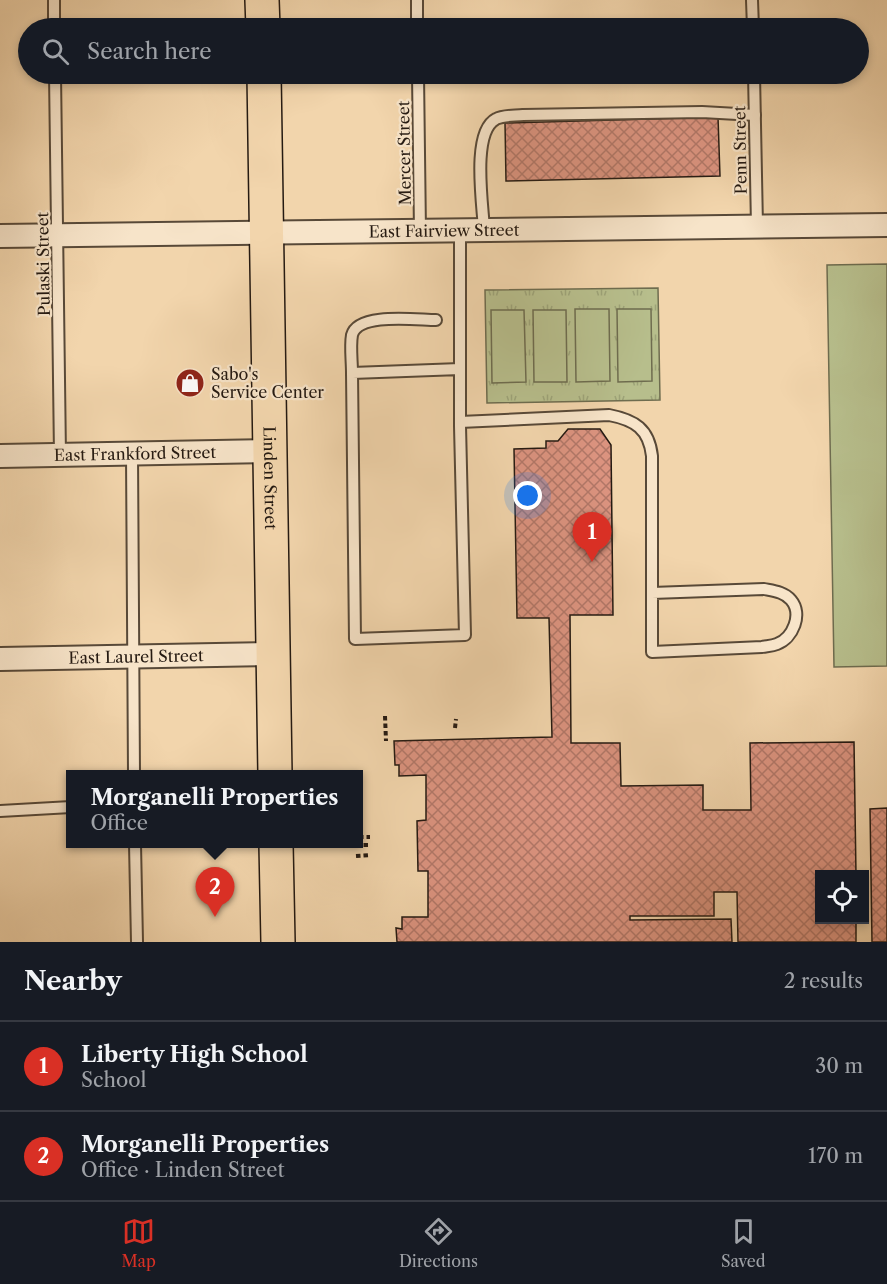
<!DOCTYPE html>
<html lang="en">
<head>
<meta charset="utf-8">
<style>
  :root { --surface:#171b24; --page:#242831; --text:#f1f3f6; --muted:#9ea1a6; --line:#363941; --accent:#d93025 }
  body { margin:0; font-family:"Libre Caslon Text",serif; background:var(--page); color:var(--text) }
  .controls { position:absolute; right:18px; bottom:18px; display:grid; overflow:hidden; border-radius:0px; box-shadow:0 3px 9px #0003 }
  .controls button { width:54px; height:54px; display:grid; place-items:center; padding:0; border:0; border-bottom:2px solid var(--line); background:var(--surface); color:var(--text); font:30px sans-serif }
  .you { position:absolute; left:528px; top:496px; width:21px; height:21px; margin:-15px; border:4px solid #fff; border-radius:50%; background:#1a73e8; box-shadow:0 0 0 9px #1a73e833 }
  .badge { display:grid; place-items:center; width:39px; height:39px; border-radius:50%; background:var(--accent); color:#fff; font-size:20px; font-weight:700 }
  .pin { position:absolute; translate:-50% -50px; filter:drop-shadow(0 2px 3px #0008) }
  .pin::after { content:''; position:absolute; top:32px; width:21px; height:18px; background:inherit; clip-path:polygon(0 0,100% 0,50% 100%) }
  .popup { position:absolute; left:66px; top:770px; width:297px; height:78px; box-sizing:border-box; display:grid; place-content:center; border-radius:0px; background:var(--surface); filter:drop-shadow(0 2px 4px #0005); font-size:20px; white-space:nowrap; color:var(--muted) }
  .popup b { font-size:22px; color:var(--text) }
  .popup::after { content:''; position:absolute; left:50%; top:100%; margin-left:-12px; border:12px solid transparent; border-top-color:var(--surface) }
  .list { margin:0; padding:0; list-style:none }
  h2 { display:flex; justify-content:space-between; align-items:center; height:78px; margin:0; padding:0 24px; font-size:26px }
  h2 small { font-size:20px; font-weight:400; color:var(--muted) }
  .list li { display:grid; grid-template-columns:39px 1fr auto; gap:18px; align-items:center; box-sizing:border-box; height:90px; padding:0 24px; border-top:2px solid var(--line) }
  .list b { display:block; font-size:22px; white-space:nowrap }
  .list p { margin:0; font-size:20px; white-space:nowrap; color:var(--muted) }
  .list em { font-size:20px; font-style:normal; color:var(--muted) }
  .icon { flex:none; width:33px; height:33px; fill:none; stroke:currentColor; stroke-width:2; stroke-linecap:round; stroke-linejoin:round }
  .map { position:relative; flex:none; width:887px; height:942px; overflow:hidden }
  .search { position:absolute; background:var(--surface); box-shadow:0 3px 9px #0003; left:18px; right:18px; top:18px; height:66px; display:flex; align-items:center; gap:15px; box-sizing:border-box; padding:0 21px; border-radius:33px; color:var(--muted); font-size:22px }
  .sheet { height:258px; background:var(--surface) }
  nav { display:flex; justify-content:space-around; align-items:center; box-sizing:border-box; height:84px; border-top:2px solid var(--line); background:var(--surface); font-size:16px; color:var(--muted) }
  nav a { display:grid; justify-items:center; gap:3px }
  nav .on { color:var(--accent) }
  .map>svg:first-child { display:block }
  .grass { fill:url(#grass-tufts); stroke:#6e6c4f; stroke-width:1.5 }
  .pitch { fill:#b7be8c; stroke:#6e6c4f; stroke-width:1.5 }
  .building { fill:url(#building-cross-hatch); stroke:#251a12; stroke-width:1.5 }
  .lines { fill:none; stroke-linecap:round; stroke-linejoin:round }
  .lane-casing { stroke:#584938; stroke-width:14 }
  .street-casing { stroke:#584938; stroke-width:26 }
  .primary-casing { stroke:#251a12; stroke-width:36 }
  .path { stroke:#251a12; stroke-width:4; stroke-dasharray:4.5 3; stroke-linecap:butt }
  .lane { stroke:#f7e4c9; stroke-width:10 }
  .street { stroke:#f7e4c9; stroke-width:22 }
  .primary { stroke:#f2d5ac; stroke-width:33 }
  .labels { text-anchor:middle; stroke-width:4.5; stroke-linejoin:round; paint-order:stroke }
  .street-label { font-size:16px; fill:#251a12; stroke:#f7e4c9 }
  .poi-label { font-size:16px; fill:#251a12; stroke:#f7e4c9; text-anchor:start }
</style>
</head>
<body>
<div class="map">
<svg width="887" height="942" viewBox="0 0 887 942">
  <defs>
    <pattern id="grass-tufts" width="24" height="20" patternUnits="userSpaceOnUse" patternTransform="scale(1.5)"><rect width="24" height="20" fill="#b7be8c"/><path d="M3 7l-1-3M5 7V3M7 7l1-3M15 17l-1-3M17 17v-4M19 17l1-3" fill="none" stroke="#9da378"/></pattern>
    <pattern id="building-cross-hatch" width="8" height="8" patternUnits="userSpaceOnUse" patternTransform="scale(1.5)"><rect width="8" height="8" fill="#db937f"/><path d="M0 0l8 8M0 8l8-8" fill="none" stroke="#b17767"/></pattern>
  </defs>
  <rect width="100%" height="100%" fill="#f2d5ac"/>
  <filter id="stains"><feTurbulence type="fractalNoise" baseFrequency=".00333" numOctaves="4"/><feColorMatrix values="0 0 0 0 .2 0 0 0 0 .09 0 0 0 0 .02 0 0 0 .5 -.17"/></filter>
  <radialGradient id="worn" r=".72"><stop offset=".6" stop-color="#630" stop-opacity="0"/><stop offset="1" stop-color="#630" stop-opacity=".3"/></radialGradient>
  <polygon class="grass" points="658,288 660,400 487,403 485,290"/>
  <g class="pitch">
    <polygon points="887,264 887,666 834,667 827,265"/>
    <polygon points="575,309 609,309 610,381 576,382"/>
    <polygon points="617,309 651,309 652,381 618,382"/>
    <polygon points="491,310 524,310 526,382 492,383"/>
    <polygon points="533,310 566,310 567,382 534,382"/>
  </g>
  <g class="building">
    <polygon points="718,117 720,176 506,181 505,123"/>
    <polygon points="568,429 600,429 611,445 613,615 570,615 571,743 620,743 621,786 703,785 703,810 751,810 750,743 854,742 856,874 820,874 820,920 856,920 856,942 738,942 737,892 714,892 714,916 630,916 630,920 731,919 732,942 397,942 396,928 402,929 402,917 428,917 428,871 418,871 417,821 426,820 426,775 399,776 399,765 395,765 394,741 552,737 549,618 517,618 514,449 546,448 546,441 558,441"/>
    <polygon points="887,808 887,942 872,942 870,809"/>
  </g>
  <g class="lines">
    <g class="lane-casing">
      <g id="lane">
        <polyline points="54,0 54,28"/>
        <polyline points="417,0 417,28"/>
        <polyline points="752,0 753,28"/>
        <polyline points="55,74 60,455"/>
        <polyline points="418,74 420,232"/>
        <polyline points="754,74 757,226"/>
        <path d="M484,230C483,206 471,132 496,119C503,115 515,116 523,115L702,112L755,115"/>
        <polyline points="460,369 352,373 355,639 465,635 460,426 460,231"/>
        <path d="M352,373C352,361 350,346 352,335C358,312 417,320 436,320"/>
        <path d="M460,422L609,415C635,420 649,429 652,456V652L762,647C767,646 772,646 777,644C793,638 803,614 791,600C784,592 774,591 764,589L652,593"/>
        <polyline points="132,454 134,774"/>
        <polyline points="0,811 71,807"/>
        <polyline points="135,844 137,942"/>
      </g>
    </g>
    <g class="street-casing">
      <g id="street">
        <path id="s1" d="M0,236L887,225"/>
        <path id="s2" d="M0,456L269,451"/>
        <path id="s3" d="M0,659L273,654"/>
      </g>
    </g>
    <g class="primary-casing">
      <g id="primary">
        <polyline points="262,0 263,28"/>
        <path id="s4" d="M264,74L275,774"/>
        <polyline points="276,844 278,942"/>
      </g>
    </g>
    <g class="path">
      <polyline points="385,716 386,741"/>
      <polyline points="455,728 456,719"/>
      <polyline points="359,837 370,837"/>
      <polyline points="356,845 370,845"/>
      <polyline points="356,856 370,855"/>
    </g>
    <use href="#lane" class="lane"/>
    <use href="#street" class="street"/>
    <use href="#primary" class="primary"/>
  </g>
  <defs>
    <g id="shop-disc" transform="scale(1.5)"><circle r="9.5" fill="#8f2418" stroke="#f7e4c9"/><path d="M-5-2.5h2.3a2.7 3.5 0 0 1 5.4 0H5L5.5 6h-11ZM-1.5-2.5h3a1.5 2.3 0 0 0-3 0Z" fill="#fff"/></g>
  </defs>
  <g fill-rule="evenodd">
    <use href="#shop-disc" x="190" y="383"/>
  </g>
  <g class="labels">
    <g class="street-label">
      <text transform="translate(740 150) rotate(-91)" y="6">Penn Street</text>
      <text transform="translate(404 153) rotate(-91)" y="6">Mercer Street</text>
      <text dy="6" stroke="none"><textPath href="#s1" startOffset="444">East Fairview Street</textPath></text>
      <text transform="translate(43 264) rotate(-91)" y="6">Pulaski Street</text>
      <text dy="6" stroke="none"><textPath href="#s2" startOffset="135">East Frankford Street</textPath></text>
      <text dy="6" stroke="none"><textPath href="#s4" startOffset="404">Linden Street</textPath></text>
      <text dy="6" stroke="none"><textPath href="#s3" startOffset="136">East Laurel Street</textPath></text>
    </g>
    <g class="poi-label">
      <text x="211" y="380">Sabo's<tspan x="211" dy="18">Service Center</tspan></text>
    </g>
  </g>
  <rect width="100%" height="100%" filter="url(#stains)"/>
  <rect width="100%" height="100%" fill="url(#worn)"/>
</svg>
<div class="controls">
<button><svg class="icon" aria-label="locate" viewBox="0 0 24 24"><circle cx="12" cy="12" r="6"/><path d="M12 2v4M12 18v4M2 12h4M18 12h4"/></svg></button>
</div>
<div class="you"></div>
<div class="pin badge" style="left:592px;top:562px">1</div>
<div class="pin badge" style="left:215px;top:917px">2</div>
<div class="popup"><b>Morganelli Properties</b>Office</div>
<div class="search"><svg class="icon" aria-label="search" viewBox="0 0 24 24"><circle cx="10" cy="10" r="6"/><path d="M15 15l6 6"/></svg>Search here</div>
</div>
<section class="sheet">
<h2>Nearby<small>2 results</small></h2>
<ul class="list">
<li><span class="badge">1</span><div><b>Liberty High School</b><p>School</p></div><em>30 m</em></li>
<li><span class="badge">2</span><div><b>Morganelli Properties</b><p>Office · Linden Street</p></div><em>170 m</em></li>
</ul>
</section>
<nav>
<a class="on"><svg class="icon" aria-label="map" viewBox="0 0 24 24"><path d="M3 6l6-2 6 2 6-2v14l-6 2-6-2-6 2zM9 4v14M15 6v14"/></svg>Map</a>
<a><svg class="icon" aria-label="directions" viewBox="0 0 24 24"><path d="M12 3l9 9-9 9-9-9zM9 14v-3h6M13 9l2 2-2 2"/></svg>Directions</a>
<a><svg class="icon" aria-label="saved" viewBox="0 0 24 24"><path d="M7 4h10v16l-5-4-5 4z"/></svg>Saved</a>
</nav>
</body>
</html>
